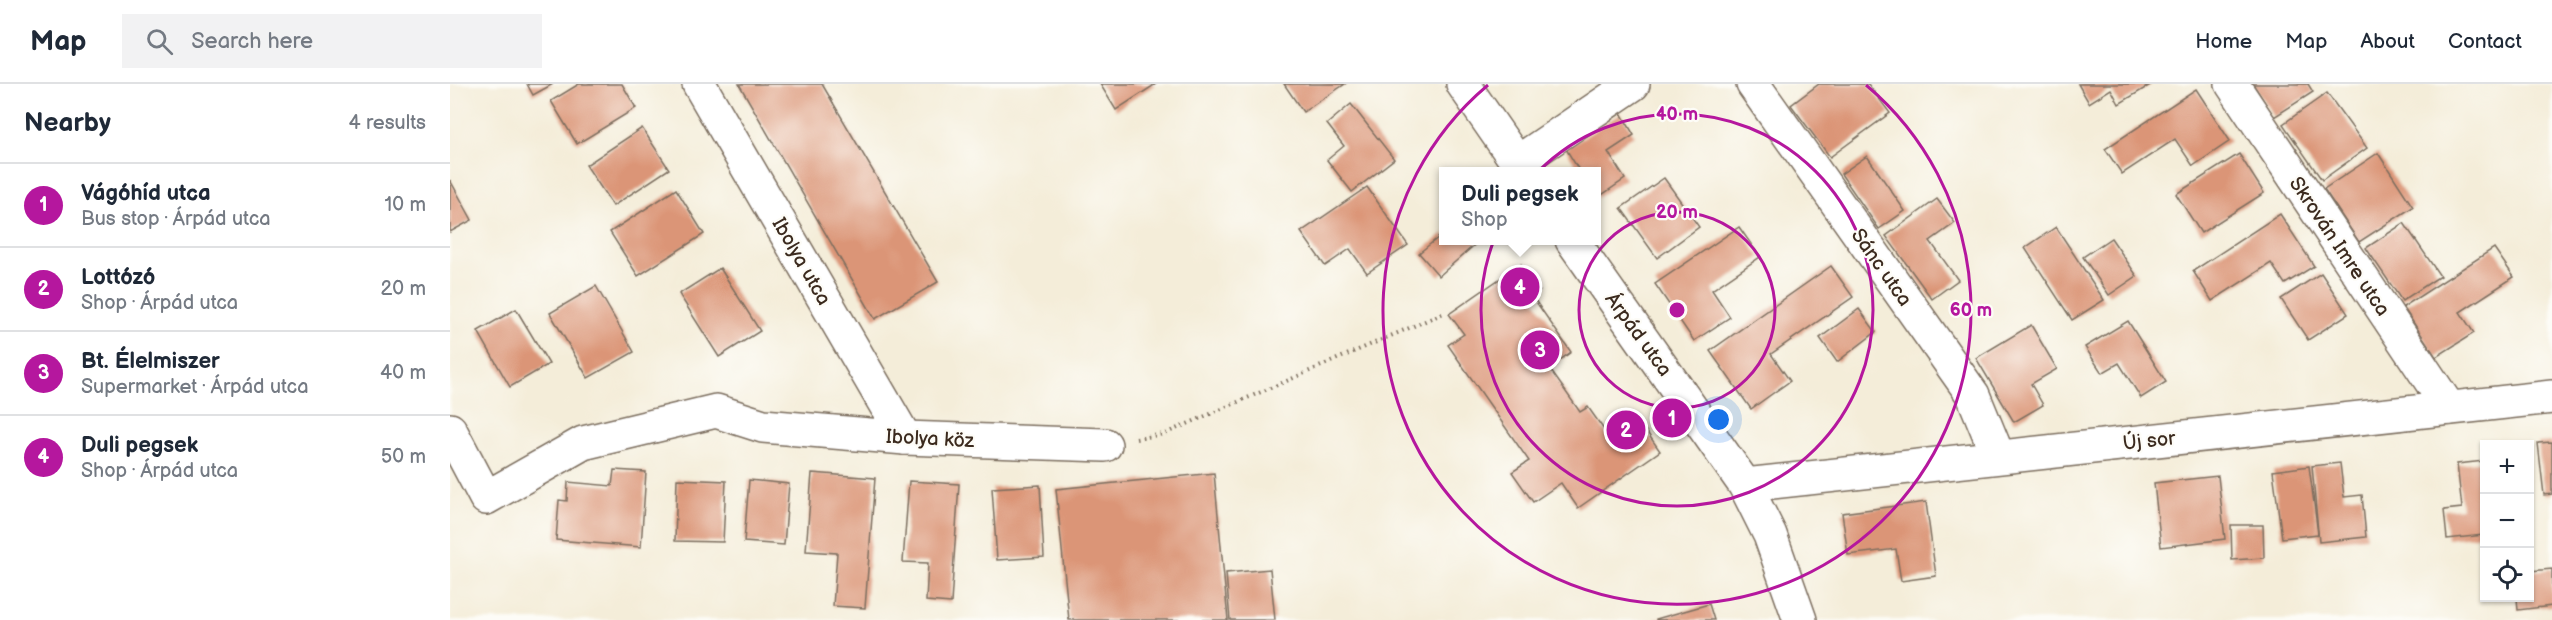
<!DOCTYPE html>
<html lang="en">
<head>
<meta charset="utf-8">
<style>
  :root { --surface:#fff; --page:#f2f2f3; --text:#1f2937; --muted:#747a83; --line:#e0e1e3; --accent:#b5179e }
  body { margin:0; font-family:"Balsamiq Sans",sans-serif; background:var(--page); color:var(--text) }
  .controls { position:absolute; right:18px; bottom:18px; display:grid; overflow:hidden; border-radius:0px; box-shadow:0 2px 4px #0004 }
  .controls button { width:54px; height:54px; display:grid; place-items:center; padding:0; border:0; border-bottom:2px solid var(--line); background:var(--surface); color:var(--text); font:30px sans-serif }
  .you { position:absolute; left:1269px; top:336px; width:21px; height:21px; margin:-15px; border:4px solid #fff; border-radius:50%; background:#1a73e8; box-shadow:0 0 0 9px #1a73e833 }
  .badge { display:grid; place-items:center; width:39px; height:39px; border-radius:50%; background:var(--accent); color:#fff; font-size:20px; font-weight:700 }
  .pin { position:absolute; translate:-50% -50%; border:3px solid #fff; box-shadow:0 2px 6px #0006 }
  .popup { position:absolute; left:989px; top:83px; width:162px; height:78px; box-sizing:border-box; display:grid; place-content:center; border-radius:0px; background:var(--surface); filter:drop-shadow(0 2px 4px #0005); font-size:20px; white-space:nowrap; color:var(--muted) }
  .popup b { font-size:22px; color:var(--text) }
  .popup::after { content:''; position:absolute; left:50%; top:100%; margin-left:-12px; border:12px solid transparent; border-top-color:var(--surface) }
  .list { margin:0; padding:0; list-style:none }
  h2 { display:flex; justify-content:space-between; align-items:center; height:78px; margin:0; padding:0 24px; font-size:26px }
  h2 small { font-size:20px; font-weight:400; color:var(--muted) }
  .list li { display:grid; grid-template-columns:39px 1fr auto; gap:18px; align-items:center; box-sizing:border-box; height:84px; padding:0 24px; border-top:2px solid var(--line) }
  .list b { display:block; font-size:22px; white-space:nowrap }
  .list p { margin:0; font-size:20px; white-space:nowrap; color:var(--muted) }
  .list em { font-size:20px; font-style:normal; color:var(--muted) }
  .icon { flex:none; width:33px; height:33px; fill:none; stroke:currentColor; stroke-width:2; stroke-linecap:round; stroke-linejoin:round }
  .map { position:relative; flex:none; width:2102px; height:536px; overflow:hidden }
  header { display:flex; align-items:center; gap:36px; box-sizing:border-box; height:84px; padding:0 30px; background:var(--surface); border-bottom:2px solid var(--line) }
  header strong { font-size:28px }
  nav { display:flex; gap:33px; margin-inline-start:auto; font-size:21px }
  .search { width:420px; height:54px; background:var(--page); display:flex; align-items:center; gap:15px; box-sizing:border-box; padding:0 21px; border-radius:0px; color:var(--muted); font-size:22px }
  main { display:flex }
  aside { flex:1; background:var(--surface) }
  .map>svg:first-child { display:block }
  .building { fill:#db9577 }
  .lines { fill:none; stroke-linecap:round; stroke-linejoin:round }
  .minor-casing { stroke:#7c6e5f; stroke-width:36 }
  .tertiary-casing { stroke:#7c6e5f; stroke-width:36 }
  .path { stroke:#7c6e5f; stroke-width:4; stroke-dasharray:1.5 4.5; stroke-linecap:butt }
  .minor { stroke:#fff; stroke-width:33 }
  .tertiary { stroke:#fff; stroke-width:33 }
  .ring { fill:none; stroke:#b5179e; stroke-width:3 }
  .labels { text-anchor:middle; stroke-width:4.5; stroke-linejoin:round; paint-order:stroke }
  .street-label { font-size:20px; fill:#3b2a1e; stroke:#fdfcf7 }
  .centre { fill:#b5179e; stroke:#fdfcf7; stroke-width:3 }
  .ring-label { font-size:18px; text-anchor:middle; font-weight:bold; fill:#b5179e; stroke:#fdfcf7; stroke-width:4.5; stroke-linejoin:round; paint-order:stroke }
</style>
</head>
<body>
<header>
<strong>Map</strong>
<div class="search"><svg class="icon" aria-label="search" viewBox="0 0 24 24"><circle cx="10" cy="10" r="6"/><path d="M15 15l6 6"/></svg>Search here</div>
<nav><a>Home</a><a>Map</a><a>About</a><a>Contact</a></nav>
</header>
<main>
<aside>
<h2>Nearby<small>4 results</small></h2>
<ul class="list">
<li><span class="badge">1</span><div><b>Vágóhíd utca</b><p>Bus stop · Árpád utca</p></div><em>10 m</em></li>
<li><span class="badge">2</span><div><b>Lottózó</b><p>Shop · Árpád utca</p></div><em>20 m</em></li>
<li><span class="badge">3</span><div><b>Bt. Élelmiszer</b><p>Supermarket · Árpád utca</p></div><em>40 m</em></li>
<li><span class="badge">4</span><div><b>Duli pegsek</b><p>Shop · Árpád utca</p></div><em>50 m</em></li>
</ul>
</aside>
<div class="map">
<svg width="2102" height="536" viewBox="0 0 2102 536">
  <rect width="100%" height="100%" fill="#fdfcf7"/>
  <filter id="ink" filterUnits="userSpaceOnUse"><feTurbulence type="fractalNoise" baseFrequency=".0167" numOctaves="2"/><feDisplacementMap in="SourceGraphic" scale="12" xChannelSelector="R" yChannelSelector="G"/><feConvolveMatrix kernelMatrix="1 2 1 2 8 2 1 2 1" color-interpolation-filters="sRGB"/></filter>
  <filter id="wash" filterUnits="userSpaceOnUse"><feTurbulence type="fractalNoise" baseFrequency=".008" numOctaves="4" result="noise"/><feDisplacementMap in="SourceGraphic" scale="24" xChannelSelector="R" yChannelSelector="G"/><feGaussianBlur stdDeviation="1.35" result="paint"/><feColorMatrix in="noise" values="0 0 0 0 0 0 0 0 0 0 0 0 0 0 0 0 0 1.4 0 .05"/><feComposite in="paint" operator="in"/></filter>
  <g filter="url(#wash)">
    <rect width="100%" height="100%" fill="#f4edd9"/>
    <g id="blocks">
      <g class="building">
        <polygon points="77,0 103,0 83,11"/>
        <polygon points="129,0 172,0 186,24 127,60 101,17"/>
        <polygon points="289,0 372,0 488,198 425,235"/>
        <polygon points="650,0 706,0 666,26"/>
        <polygon points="834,0 895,0 853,28"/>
        <polygon points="1369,0 1418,0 1440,29 1380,73 1341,21"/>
        <polygon points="1628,0 1702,0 1669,20 1661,5 1639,19"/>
        <polygon points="1803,0 1858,0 1863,8 1824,33"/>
        <polygon points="1746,5 1780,57 1743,82 1725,55 1672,90 1655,65"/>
        <polygon points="1877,9 1917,64 1872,96 1833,40"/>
        <polygon points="901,20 944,75 902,108 877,76 894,62 877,40"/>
        <polygon points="1171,29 1184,51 1158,68 1175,95 1147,114 1146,88 1130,88 1116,65"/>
        <polygon points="192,44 219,85 163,122 136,81"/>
        <polygon points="1928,69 1963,123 1909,158 1874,105"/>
        <polygon points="1789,70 1814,109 1751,149 1726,110"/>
        <polygon points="1417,72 1455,127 1429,145 1391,90"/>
        <polygon points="1214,94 1249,143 1207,174 1171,124"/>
        <polygon points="0,96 22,136 0,148"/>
        <polygon points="917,103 958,161 917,189 900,165 875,182 851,148"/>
        <polygon points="226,105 254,150 188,192 160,148"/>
        <polygon points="1487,115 1505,139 1480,157 1508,196 1482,215 1436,152"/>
        <polygon points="1830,130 1864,182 1835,200 1821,179 1762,217 1743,187"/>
        <polygon points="1954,139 1990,192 1952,217 1916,164"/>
        <polygon points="1289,143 1310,173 1262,206 1280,233 1244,257 1205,200"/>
        <polygon points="1606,143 1654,216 1622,236 1575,164"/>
        <polygon points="994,149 994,156 1030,156 989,192 969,169"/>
        <polygon points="1661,154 1687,192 1659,211 1633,173"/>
        <polygon points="2044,164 2064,193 2010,228 2024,249 1986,273 1953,223"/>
        <polygon points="1071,180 1090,207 1082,212 1121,268 1099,284 1130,328 1138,323 1159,353 1187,334 1210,367 1128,424 1111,399 1083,418 1062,388 1079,377 998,261 1014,250 999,230"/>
        <polygon points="1381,182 1403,213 1321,270 1340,297 1301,325 1260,267"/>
        <polygon points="270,184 310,247 269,273 229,210"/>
        <polygon points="1871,189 1898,230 1858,256 1831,215"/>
        <polygon points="146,202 184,268 138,294 100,229"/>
        <polygon points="66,225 99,280 60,303 28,247"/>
        <polygon points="1409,225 1426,248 1387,278 1370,254"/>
        <polygon points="1678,237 1716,298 1691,314 1669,279 1652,289 1635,263"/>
        <polygon points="1581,241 1607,285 1581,300 1593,321 1564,338 1526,274"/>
        <polygon points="2102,358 2102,410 2094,411 2088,359"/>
        <polygon points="2034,377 2034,451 1997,455 1994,426 2012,424 2007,380"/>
        <polygon points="1890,379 1894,413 1912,411 1916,453 1869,458 1862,382"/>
        <polygon points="1859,382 1868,450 1832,454 1823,387"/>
        <polygon points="164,386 196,388 191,463 106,456 109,416 117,417 118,398 162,402"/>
        <polygon points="362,389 425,394 415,524 383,522 387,469 356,467"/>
        <polygon points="764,389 778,536 619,536 606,405"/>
        <polygon points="1768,392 1775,455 1711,463 1704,399"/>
        <polygon points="227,395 276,397 273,458 225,457"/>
        <polygon points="299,396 339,400 334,461 294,458"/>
        <polygon points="459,397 509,400 501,519 476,517 478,479 453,478"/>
        <polygon points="590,401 594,473 547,476 542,404"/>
        <polygon points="1476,418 1486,492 1451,497 1446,465 1398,471 1392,429"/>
        <polygon points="1781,441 1813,441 1814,474 1782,476"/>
        <polygon points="820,485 825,536 780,536 776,489"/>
        <polygon points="2102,485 2102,522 2068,526 2067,514 2080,514 2080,487"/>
        <polygon points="1259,520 1264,536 1206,536 1206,535"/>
      </g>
    </g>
  </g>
  <g filter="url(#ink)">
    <use href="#blocks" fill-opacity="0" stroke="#7c6e5f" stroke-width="1.5"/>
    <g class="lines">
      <g class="minor-casing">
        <g id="minor">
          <polyline points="249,0 455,354"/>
          <polyline points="1303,0 1523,311 1548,372"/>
          <polyline points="1782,0 1999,324"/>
          <polyline points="1068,78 1183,0"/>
          <polyline points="0,346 36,414 133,359 266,327 313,342 455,354 655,361"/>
          <polyline points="1295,401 2102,313"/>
        </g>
      </g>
      <g class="tertiary-casing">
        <g id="tertiary">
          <polyline points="1013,0 1074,88"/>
          <polyline points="1122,156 1295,401 1320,451 1350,536"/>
        </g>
      </g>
      <polyline class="path" points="686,355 714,350 996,228"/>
      <use href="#minor" class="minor"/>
      <use href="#tertiary" class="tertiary"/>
    </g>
  </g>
  <g class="ring">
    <circle cx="1227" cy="226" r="98"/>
    <circle cx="1227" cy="226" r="196"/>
    <path d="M1416 1A294 294 0 1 1 1038 1"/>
  </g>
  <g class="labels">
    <g class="street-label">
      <text transform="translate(1890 162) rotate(56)" y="7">Skrován Imre utca</text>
      <text transform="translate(352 177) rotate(60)" y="7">Ibolya utca</text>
      <text transform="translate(1432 183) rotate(55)" y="7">Sánc utca</text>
      <text transform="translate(1189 250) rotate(54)" y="7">Árpád utca</text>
      <text transform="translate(480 354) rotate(3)" y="7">Ibolya köz</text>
      <text transform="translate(1699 356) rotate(-6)" y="7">Új sor</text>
    </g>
  </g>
  <circle cx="1227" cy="226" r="9" class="centre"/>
  <g class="ring-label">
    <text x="1227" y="36">40 m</text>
    <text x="1227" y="134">20 m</text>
    <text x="1521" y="232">60 m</text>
  </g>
</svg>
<div class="controls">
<button>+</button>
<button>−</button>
<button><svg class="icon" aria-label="locate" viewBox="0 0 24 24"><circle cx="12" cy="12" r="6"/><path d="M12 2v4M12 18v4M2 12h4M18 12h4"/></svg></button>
</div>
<div class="you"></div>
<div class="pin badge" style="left:1222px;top:334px">1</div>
<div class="pin badge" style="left:1176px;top:346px">2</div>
<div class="pin badge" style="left:1090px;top:266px">3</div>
<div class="pin badge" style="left:1070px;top:203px">4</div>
<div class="popup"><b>Duli pegsek</b>Shop</div>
</div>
</main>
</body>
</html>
